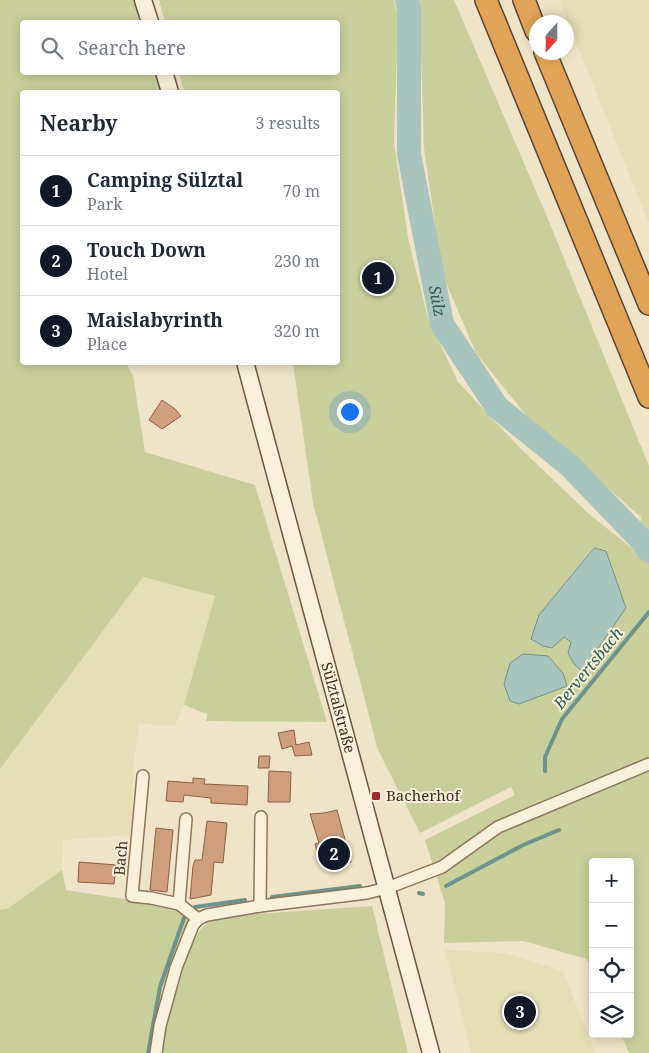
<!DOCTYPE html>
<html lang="en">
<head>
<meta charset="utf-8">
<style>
  :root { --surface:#fff; --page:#f6f6f7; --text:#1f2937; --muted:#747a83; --line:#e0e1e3; --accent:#111827 }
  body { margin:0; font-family:"Noto Serif",serif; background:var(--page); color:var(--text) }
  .controls { position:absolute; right:15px; bottom:15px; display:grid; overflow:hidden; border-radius:5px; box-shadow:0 2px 12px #0003 }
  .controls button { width:45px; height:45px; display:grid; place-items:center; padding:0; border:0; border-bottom:1px solid var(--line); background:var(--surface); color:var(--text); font:25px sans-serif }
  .compass { position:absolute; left:529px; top:15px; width:45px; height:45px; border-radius:50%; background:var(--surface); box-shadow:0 2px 12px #0003; rotate:201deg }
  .you { position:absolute; left:349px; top:411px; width:18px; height:18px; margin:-12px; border:4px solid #fff; border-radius:50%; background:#1a73e8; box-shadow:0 0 0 8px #1a73e833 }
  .badge { display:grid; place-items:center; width:32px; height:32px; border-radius:50%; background:var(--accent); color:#fff; font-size:16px; font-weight:700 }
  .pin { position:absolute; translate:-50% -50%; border:2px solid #fff; box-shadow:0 1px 5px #0006 }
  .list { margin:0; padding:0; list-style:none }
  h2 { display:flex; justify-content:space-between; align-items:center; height:65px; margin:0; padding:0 20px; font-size:21px }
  h2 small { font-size:16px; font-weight:400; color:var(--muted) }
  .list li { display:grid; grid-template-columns:32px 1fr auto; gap:15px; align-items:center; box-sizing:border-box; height:70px; padding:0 20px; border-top:1px solid var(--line) }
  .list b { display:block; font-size:19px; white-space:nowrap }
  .list p { margin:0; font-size:16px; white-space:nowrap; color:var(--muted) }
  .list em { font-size:16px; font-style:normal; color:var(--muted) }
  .icon { flex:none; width:28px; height:28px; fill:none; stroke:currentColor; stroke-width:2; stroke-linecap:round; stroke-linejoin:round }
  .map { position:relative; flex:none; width:649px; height:1053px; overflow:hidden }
  .search { position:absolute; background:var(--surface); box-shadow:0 2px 12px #0003; left:20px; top:20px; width:320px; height:55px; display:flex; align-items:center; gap:12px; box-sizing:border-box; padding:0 18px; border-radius:5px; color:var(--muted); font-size:19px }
  .panel { position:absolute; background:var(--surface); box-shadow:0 2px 12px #0003; left:20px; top:90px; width:320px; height:275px; border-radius:5px }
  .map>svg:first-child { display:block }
  .farmland { fill:#e6deb5 }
  .green { fill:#c9cf9b; fill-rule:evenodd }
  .water { fill:#a9c4bc; stroke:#6f938a }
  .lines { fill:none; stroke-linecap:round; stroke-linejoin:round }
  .stream { stroke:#6f938a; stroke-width:4 }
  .river { stroke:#a9c4bc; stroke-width:24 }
  .building { fill:#cf9f7d; stroke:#8d5f41 }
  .minor-casing { stroke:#8d765c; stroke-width:14 }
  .secondary-casing { stroke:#6f573f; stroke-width:19 }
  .motorway-casing { stroke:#5b4430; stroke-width:24 }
  .minor { stroke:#faf1dc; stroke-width:11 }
  .secondary { stroke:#faf1dc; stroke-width:16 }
  .motorway { stroke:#e0a458; stroke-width:21 }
  .poi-dot { fill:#9e2a2b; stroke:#f7eed8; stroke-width:2 }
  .labels { text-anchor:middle; stroke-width:4; stroke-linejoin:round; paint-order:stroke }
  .street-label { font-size:15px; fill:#3d2e20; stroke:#f7eed8 }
  .poi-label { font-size:15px; fill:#3d2e20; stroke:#f7eed8; text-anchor:start }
  .water-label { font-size:16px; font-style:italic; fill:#2f5d5a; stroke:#f7eed8 }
</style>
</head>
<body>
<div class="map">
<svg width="649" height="1053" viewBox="0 0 649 1053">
  <rect width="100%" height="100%" fill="#f0e4c8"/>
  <g class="farmland">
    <polygon points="559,0 649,0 649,223"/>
    <polygon points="143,577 216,596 184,705 175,726 139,724 134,760 130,835 63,840 62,870 7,909 0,910 0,769"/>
    <polygon points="445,950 505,953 563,971 595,1053 471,1053"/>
  </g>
  <g class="green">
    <polygon points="0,0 135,0 141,22 22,22 22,72 156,73 161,92 22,92 22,362 126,363 133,376 145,452 255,485 327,722 206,721 207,714 184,705 215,596 143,577 0,769"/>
    <path d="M159,0H394L398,18L394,143L408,238L428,318L458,382L518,446L589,514L638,553L641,517L530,420L476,353L442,273L424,148L420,23L416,0H454L548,219L649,466V1053H629L621,1034H630V862H593V972L587,959L523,941L444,943L445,903L425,840L515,795L511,787L420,833L378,750L313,503L293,363L338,362V92H184L179,73L338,72V22H165ZM593,548L606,550L626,608L582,671L571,642L539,615ZM523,654L532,699L519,704Z"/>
    <polygon points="62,870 66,890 138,901 183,911 190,920 163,986 157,1010 149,1053 0,1053 0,910 7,909"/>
    <path d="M372,906L408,1053H162C167,1021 180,941 208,923C213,919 221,918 226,916Z"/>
  </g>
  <g class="water">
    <polygon points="594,548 606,551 626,608 582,671 574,664 568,653 571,642 564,637 552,648 543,646 531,639 539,615"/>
    <polygon points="523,654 548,656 563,673 567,686 519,704 510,701 504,684 510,663"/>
  </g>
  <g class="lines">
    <g class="stream">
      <polyline points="545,771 545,757 562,719 649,612"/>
      <polyline points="446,886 523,845 559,830"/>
      <polyline points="419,893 423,894"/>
      <polyline points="272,897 360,886"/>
      <polyline points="195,907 245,900"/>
      <polyline points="148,1053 160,987 184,918"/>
    </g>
    <path class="river" id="s1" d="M407,0L409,9V154L442,324L497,407L570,466L645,544L649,551"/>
  </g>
  <g class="building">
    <polygon points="162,400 175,409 181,416 162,429 149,420"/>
    <polygon points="294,730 296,745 309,742 312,755 295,756 292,746 282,749 278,733"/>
    <polygon points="259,756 270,756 269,768 258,768"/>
    <polygon points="269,771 291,772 290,802 268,802"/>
    <polygon points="193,778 205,779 204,784 248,786 247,805 211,803 211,798 184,795 183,802 166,801 168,781 193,783"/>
    <polygon points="337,810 351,862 326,869 323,857 319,858 315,844 319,843 310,814 324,813"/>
    <polygon points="207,821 227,823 223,863 214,862 211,895 190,899 193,866 195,860 202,860"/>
    <polygon points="156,828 173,830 167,892 150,890"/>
    <polygon points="79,862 116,865 114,884 78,882"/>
  </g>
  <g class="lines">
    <g class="minor-casing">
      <g id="minor">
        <polyline points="143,776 132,896 151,898 179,904 198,919"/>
        <polyline points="179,904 186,819"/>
        <polyline points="260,906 261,817"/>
        <polyline points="156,1053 160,1026 176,968 193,925 198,919 207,915 219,913 260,906 367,893 387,888 442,867 498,827 649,764"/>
      </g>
    </g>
    <g class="secondary-casing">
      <g id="secondary">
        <polyline points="143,0 150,22"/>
        <polyline points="164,72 170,92"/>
        <path id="s2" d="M245,362L431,1053"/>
      </g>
    </g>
    <g class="motorway-casing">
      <g id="motorway">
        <polyline points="486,0 649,397"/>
        <polyline points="524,0 536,31"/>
        <polyline points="545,52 649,304"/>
      </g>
    </g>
    <use href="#minor" class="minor"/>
    <use href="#secondary" class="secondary"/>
    <use href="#motorway" class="motorway"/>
  </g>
  <rect class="poi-dot" x="371" y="791" width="10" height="10" rx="2.5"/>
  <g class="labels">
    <g class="street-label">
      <text dy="5" stroke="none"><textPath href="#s2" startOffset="358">Sülztalstraße</textPath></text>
      <text transform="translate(121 858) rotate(-85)" y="5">Bach</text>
    </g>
    <g class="poi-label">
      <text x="386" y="801">Bacherhof</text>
    </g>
    <g class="water-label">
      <text dy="6" stroke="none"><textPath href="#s1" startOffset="304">Sülz</textPath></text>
      <text transform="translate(588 668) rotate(-51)" y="6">Bervertsbach</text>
    </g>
  </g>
</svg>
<div class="controls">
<button>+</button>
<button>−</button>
<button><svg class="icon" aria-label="locate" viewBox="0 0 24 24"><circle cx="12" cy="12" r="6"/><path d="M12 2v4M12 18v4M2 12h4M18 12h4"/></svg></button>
<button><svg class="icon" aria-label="layers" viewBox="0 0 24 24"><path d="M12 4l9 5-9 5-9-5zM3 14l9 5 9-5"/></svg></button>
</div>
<svg class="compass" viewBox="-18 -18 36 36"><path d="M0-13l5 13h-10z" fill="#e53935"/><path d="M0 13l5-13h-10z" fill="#747a83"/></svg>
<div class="you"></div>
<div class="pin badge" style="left:378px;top:278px">1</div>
<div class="pin badge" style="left:334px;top:854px">2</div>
<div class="pin badge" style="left:520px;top:1012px">3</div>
<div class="search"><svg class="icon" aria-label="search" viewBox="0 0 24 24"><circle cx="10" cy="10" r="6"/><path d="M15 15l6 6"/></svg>Search here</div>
<section class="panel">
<h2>Nearby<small>3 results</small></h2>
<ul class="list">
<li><span class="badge">1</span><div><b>Camping Sülztal</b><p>Park</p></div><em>70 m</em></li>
<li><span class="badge">2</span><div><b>Touch Down</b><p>Hotel</p></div><em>230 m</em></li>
<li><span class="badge">3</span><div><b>Maislabyrinth</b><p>Place</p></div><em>320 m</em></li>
</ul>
</section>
</div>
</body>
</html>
